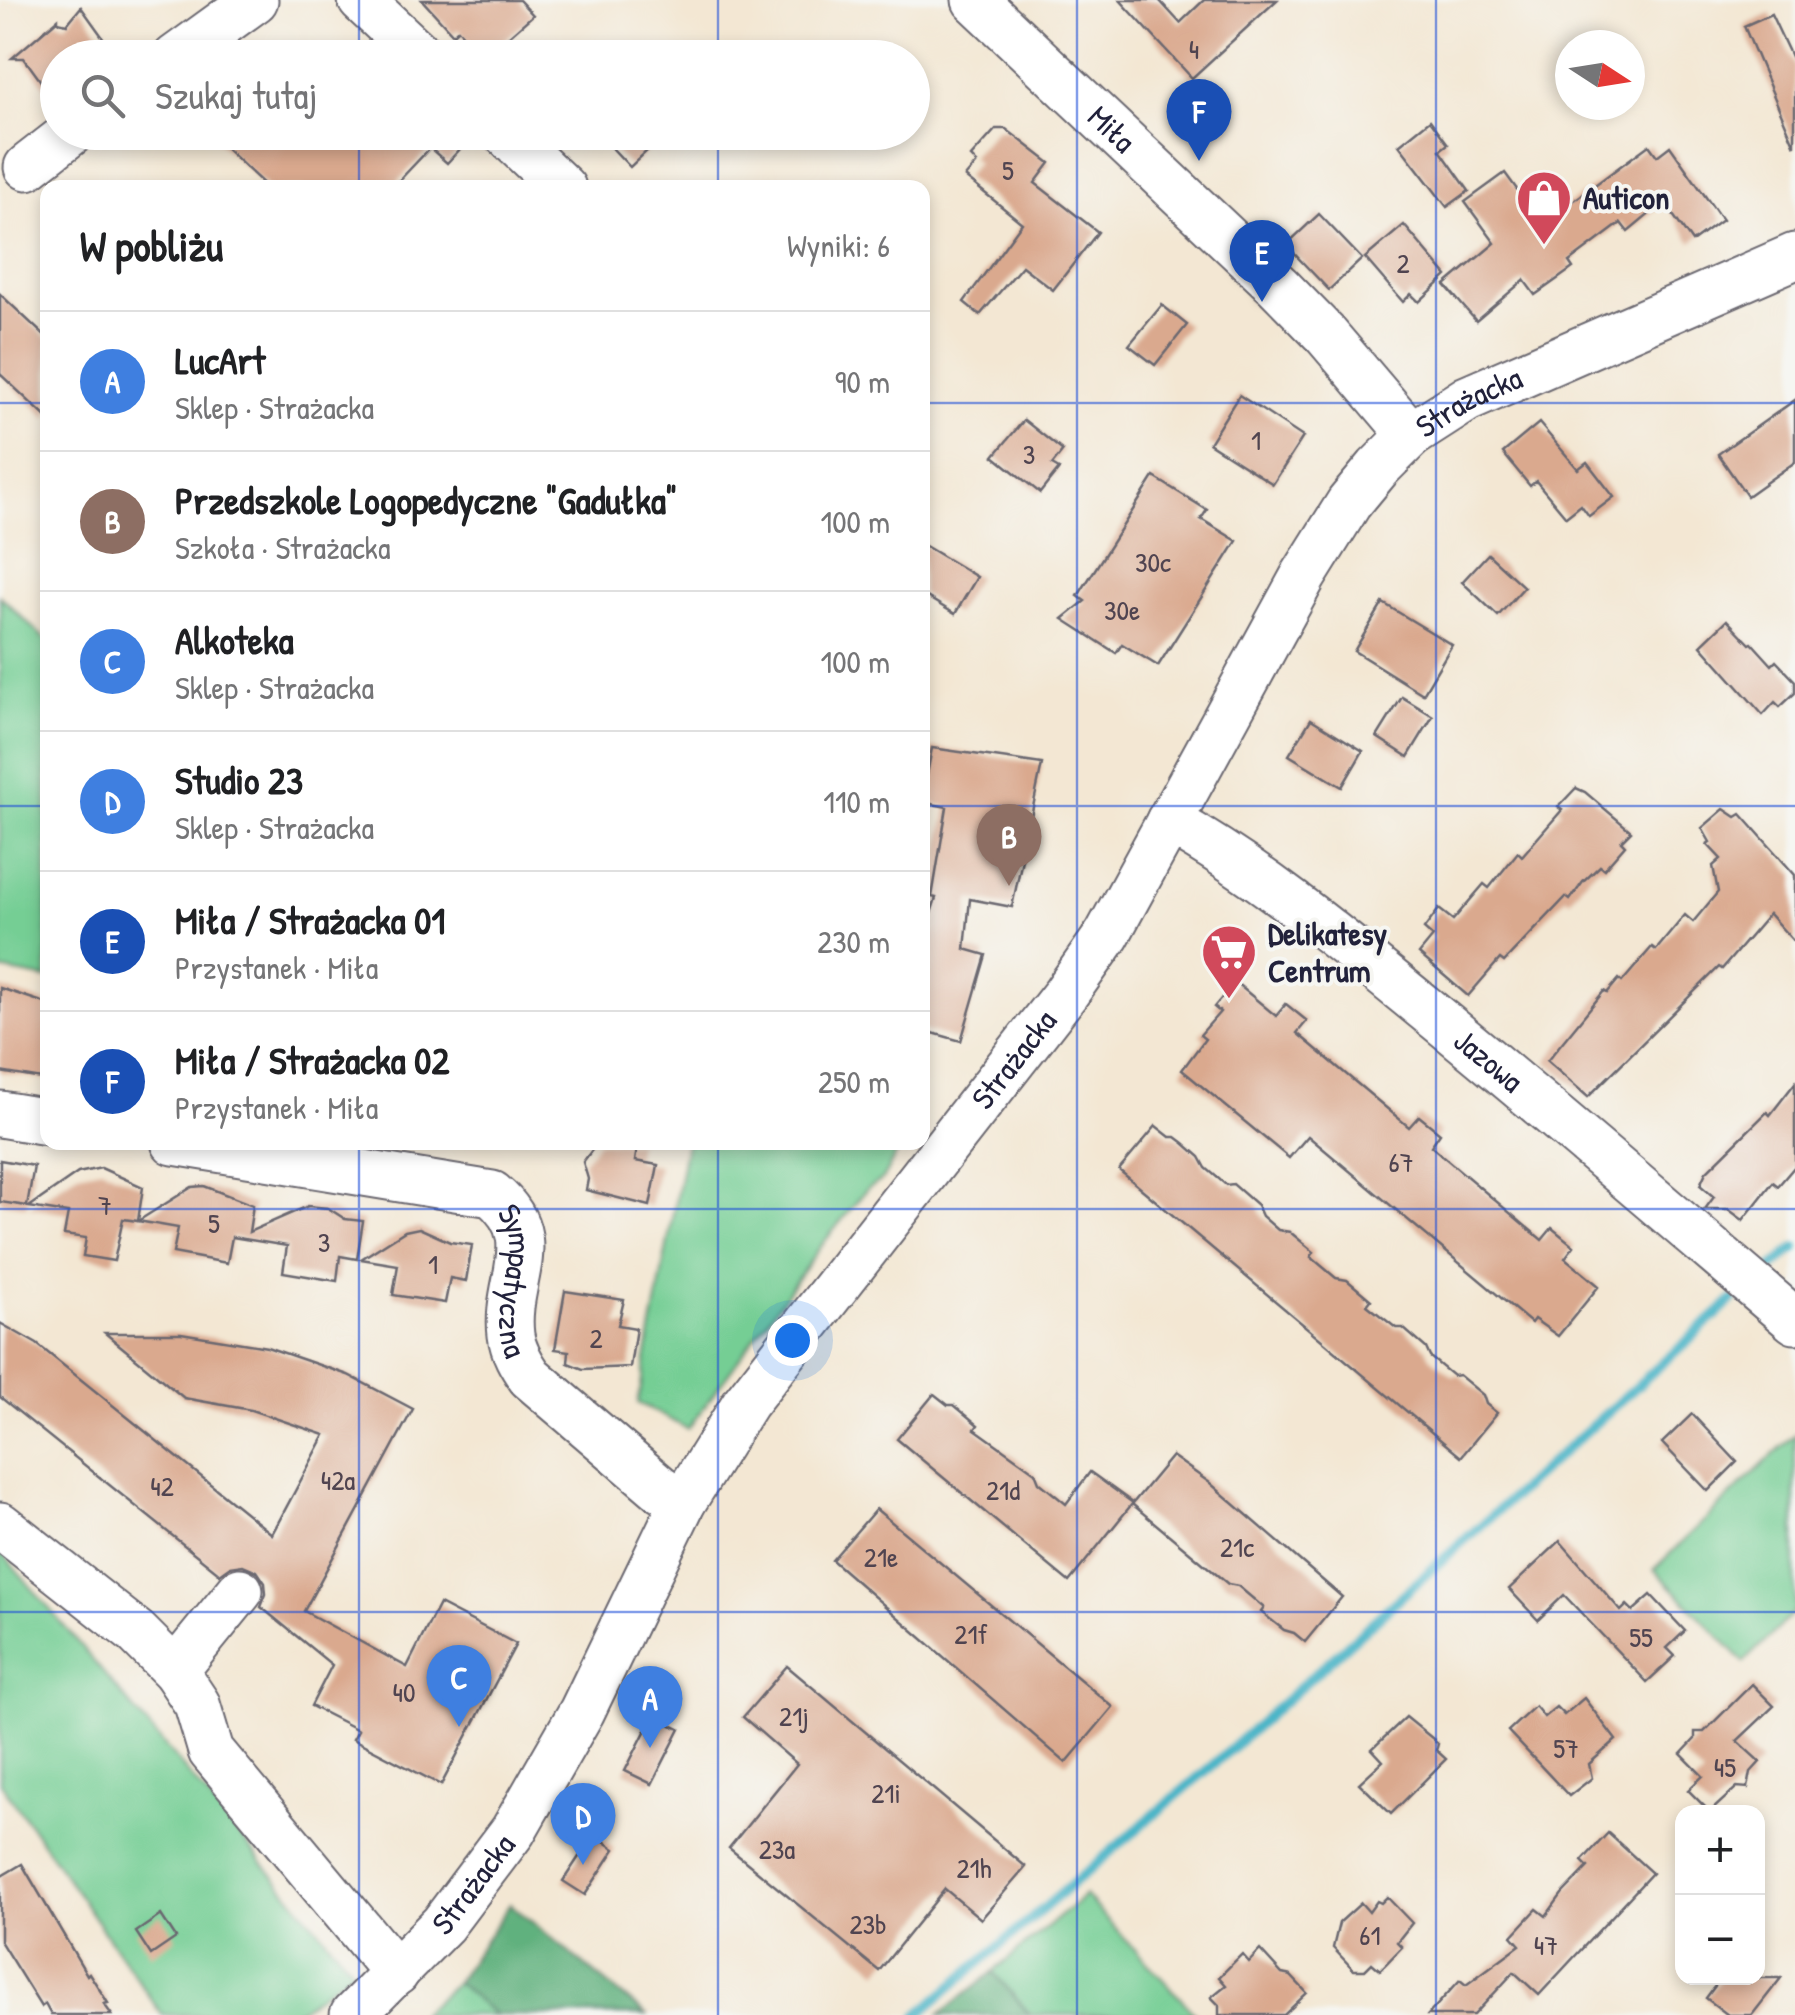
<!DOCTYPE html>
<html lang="pl">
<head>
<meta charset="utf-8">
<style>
  :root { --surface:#fff; --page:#f2f2f2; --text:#202124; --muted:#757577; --line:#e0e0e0; --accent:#d1495b }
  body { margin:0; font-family:"Patrick Hand",sans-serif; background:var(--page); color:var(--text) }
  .controls { position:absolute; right:30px; bottom:30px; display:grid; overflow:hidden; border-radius:20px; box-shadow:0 5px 15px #0003 }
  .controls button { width:90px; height:90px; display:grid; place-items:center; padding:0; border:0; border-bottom:2px solid var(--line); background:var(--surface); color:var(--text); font:50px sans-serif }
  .compass { position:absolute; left:1555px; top:30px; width:90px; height:90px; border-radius:50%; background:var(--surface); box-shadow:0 5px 15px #0003; rotate:102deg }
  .you { position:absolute; left:792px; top:1340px; width:35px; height:35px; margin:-25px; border:8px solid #fff; border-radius:50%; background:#1a73e8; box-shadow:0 0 0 15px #1a73e833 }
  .badge { display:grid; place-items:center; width:65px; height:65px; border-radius:50%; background:var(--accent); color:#fff; font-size:32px; font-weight:700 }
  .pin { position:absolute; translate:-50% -82px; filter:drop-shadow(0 2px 5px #0008) }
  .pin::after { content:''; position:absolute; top:52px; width:35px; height:30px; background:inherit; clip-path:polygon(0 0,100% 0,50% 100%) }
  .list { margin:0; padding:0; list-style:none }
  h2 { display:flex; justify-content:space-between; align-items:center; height:130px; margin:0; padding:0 40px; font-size:42px }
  h2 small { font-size:32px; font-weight:400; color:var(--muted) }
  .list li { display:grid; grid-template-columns:65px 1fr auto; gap:30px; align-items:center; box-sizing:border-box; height:140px; padding:0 40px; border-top:2px solid var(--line) }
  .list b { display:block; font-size:38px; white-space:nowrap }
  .list p { margin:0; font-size:32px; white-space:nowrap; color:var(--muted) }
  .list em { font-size:32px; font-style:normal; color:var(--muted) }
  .icon { flex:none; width:55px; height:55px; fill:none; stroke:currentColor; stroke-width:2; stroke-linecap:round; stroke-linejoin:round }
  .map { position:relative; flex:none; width:1795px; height:2015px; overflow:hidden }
  .search { position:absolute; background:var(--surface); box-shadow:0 5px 15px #0003; left:40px; top:40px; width:890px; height:110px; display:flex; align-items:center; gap:25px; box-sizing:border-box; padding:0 35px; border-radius:55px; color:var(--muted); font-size:38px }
  .panel { position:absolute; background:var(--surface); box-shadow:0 5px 15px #0003; left:40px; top:180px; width:890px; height:970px; border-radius:20px }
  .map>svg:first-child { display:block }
  .green { fill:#75ce94; stroke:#4c7868; stroke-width:2.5 }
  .forest { fill:#60b17e; stroke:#416a5c; stroke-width:2.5 }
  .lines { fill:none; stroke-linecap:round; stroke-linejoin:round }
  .stream { stroke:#4bb5c8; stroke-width:10 }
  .building { fill:#daa98e }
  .minor-casing { stroke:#6b6770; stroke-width:49 }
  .minor { stroke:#fff; stroke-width:45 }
  .grid { fill:none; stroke:#1d4ed8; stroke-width:2.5; stroke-opacity:0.55 }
  .labels { text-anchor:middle; stroke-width:8; stroke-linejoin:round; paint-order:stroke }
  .number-label { font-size:28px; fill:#504450 }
  .street-label { font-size:32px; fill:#22223b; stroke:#f6f6f2 }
  .poi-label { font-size:32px; font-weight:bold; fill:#22223b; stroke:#f6f6f2; text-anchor:start }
</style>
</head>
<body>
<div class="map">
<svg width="1795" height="2015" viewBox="0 0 1795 2015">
  <rect width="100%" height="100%" fill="#f6f6f2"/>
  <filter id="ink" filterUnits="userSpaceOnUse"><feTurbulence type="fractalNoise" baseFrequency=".01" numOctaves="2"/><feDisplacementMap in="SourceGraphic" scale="20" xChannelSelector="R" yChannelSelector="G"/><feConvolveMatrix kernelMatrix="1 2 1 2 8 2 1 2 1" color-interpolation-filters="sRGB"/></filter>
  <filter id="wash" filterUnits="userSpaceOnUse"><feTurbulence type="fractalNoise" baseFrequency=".0048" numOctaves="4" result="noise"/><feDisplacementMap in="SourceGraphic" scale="40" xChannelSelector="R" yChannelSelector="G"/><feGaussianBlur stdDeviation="2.25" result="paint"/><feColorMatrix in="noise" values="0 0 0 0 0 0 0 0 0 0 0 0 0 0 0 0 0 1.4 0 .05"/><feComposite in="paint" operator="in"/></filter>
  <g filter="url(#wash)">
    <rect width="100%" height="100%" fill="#f3e7d3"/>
    <g class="green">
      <polygon points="0,596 47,641 47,979 0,970"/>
      <polygon points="686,1143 903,1143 881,1181 867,1189 821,1246 688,1429 638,1403"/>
      <polygon points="1795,1434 1795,1611 1744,1662 1654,1569"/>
      <polygon points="0,1550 353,1970 291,2015 162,2015 0,1782"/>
      <polygon points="1085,1895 1100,1912 1196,2015 1031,2015 993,1972"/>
      <polygon points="456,1982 495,2015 419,2015"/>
    </g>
    <g class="forest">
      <polygon points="510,1904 646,2015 495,2015 456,1982"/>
      <polygon points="993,1972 1030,2015 939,2015"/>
    </g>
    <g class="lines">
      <g class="stream">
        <polyline points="1763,1275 1795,1248"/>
        <polyline points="918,2015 1215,1763 1733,1300"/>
      </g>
    </g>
    <g id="blocks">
      <g class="building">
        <polygon points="422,0 519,0 533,15 484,58 458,29 453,34"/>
        <polygon points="1120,0 1159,0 1180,23 1204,0 1277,0 1192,78"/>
        <polygon points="81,7 109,46 94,58 58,58 58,105 24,58 12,58 58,19 58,22 67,24"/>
        <polygon points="1771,14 1795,65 1795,146 1744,26"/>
        <polygon points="1430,120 1448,144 1440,150 1469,191 1447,207 1399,145"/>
        <polygon points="996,129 1006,129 1050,163 1035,183 1098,232 1053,290 1022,266 980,315 964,302 1022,223 965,177 977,163 971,157"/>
        <polygon points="208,132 476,132 447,163 430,148 392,188 268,188"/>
        <polygon points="597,132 667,132 630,167"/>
        <polygon points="1649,145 1657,156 1670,146 1722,220 1692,242 1664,202 1628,232 1621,223 1569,262 1573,268 1535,295 1524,280 1476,321 1445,285 1495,243 1465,202 1505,173 1542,224"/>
        <polygon points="1319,214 1362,259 1329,290 1286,245"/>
        <polygon points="1404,225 1447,276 1419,302 1411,294 1403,302 1365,258"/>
        <polygon points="0,294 48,339 48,419 0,374"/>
        <polygon points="1162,305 1187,325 1155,365 1129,345"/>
        <polygon points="1239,395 1303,437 1273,484 1209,443"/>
        <polygon points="1795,400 1795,462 1747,496 1718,454"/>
        <polygon points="1024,420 1063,451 1052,465 1059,469 1040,493 994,456"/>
        <polygon points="1539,423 1578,469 1587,462 1614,497 1589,516 1581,505 1566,517 1536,481 1530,486 1503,453"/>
        <polygon points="1154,477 1207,510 1201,519 1237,541 1158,666 1122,644 1116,653 1063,619 1085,601 1078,596"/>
        <polygon points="922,544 977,577 955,614 922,594"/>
        <polygon points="1488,554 1524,587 1498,616 1462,582"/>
        <polygon points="1383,603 1452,645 1423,694 1354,651"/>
        <polygon points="1727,620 1750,644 1752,643 1772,665 1776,661 1795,681 1795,693 1780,707 1775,702 1763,715 1701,645"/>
        <polygon points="1402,697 1433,716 1408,757 1377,737"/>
        <polygon points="1311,719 1363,751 1342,787 1289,755"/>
        <polygon points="932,748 1042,764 1012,907 970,899 965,949 986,955 961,1041 922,1030 922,941 936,898 932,897 947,807 922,802"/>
        <polygon points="1576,788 1585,792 1631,831 1621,841 1625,845 1604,869 1600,866 1583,882 1570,900 1566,897 1504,962 1500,959 1468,996 1419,954 1433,937 1424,929 1439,909 1453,920 1484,884 1489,888 1518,852 1522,856 1562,810 1558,807"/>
        <polygon points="1724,809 1736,817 1741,814 1795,875 1795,943 1769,914 1722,969 1719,967 1588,1097 1547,1061 1604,991 1607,993 1619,979 1622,982 1652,947 1656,950 1685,915 1693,922 1718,892 1713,866 1721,859 1707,844 1710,842 1702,828"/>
        <polygon points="1235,982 1276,1016 1286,1004 1307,1021 1297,1033 1409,1127 1419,1116 1440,1133 1431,1146 1542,1240 1552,1228 1574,1246 1565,1258 1599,1286 1558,1336 1534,1319 1531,1323 1308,1136 1289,1158 1182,1070 1205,1039 1200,1035 1220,1012 1214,1007"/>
        <polygon points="0,988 48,1004 48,1080 0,1072"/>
        <polygon points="1795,1083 1795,1166 1778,1186 1773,1182 1743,1220 1728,1209 1705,1209 1714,1197 1700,1185 1706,1172 1767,1112 1770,1115"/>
        <polygon points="1156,1126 1170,1137 1176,1137 1184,1143 1200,1157 1206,1168 1226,1185 1233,1184 1257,1205 1262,1216 1278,1230 1290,1232 1314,1252 1311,1257 1336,1278 1347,1280 1371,1300 1367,1305 1396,1328 1403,1328 1426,1348 1430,1357 1453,1376 1459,1375 1483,1395 1486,1404 1497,1413 1461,1457 1119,1170"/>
        <polygon points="598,1142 638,1142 635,1161 658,1165 650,1206 586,1190 588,1179 583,1162"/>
        <polygon points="0,1160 34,1166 27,1206 0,1202"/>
        <polygon points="101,1168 143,1187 138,1221 123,1219 114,1261 83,1256 86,1238 64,1235 68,1213 29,1207 78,1173"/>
        <polygon points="204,1186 253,1205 249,1232 308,1206 328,1208 345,1219 363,1221 357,1259 340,1256 337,1281 283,1272 287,1246 232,1237 227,1263 173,1253 178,1228 138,1221 192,1187"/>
        <polygon points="419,1228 450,1242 472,1245 466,1281 450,1278 445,1303 393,1295 398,1265 361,1259 405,1231"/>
        <polygon points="565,1291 624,1300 618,1325 636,1328 630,1367 583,1369 568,1363 569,1351 555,1349"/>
        <polygon points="0,1323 37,1344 272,1534 325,1435 251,1410 184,1398 105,1333 181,1333 267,1347 348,1375 413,1409 304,1611 407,1667 439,1604 516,1644 441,1785 353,1739 358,1730 311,1706 332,1665 261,1607 266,1594 265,1583 257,1571 243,1565 230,1567 220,1574 0,1397"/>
        <polygon points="934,1394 948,1405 954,1405 978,1425 975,1429 1035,1472 1039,1482 1066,1504 1090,1472 1133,1503 1172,1456 1210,1483 1342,1597 1305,1642 1294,1633 1284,1630 1261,1612 1264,1608 1238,1586 1228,1584 1132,1504 1069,1582 897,1439"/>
        <polygon points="1692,1414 1737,1462 1708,1491 1662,1443"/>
        <polygon points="876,1509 1113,1707 1066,1763 832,1560"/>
        <polygon points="1560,1541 1621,1611 1627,1605 1633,1611 1651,1595 1685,1631 1667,1648 1675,1656 1647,1682 1564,1595 1538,1620 1509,1589"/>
        <polygon points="787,1666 1026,1867 981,1919 945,1889 879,1971 729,1848 797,1764 743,1717"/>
        <polygon points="1752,1684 1774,1706 1737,1741 1760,1762 1751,1772 1748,1788 1737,1787 1710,1812 1688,1790 1703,1776 1681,1754 1695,1739 1695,1732 1704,1732"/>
        <polygon points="1584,1698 1616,1740 1589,1764 1592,1778 1569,1796 1508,1731 1535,1706 1544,1717 1556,1707 1564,1715"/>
        <polygon points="653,1716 680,1729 652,1784 625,1771"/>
        <polygon points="1406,1717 1438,1743 1436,1750 1446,1759 1391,1814 1359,1783 1383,1761 1372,1749"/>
        <polygon points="1608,1833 1652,1873 1539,1995 1514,1972 1474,2015 1428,2015 1460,1980 1466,1985 1520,1945 1512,1936 1537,1909 1546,1916 1562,1894 1588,1867 1582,1861"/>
        <polygon points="594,1834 615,1849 585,1895 563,1881"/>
        <polygon points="22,1864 87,1975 89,1973 108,2003 104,2004 112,2015 51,2015 45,2004 41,2007 0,1941 0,1877"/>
        <polygon points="1387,1897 1412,1923 1397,1942 1402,1947 1380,1970 1372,1963 1365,1970 1354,1970 1333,1948 1339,1923 1361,1903 1369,1912 1377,1901 1381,1903"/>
        <polygon points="161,1915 176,1938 151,1955 136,1932"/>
        <polygon points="1260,1950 1282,1974 1291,1976 1307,1993 1284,2015 1219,2015 1219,2005 1211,1997 1226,1985 1219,1977 1242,1954 1249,1962"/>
        <polygon points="1721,1978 1781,1978 1752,2015 1728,2015 1706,1998"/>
      </g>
    </g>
  </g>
  <g filter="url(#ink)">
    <use href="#blocks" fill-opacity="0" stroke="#6b6770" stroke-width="2.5"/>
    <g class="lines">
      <g class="minor-casing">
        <g id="minor">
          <polyline points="361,0 423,58"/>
          <path id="s1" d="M975,0L1278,286L1326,335L1411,435"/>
          <polyline points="175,58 255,0"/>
          <polyline points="504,132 563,188"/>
          <polyline points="27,167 72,132"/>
          <path id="s2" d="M1169,821C1261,873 1340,939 1422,1006C1548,1108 1671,1215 1795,1321"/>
          <polyline points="0,1114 48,1122"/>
          <path id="s3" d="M174,1142L492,1194C546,1239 504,1279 511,1335C513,1351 521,1364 530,1377L660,1488L683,1502"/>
          <polyline points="0,1525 137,1633 175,1671 197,1704 211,1751 396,1973"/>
          <polyline points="175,1671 240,1591"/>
          <path id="s4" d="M353,2015L443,1924L513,1831L582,1711L683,1502L745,1403L1066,993L1107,935L1304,575L1349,503L1378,468L1411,435L1467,399L1795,256"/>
        </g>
      </g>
      <use href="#minor" class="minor"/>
    </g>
  </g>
  <path class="grid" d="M359,0V58M718,0V58M1077,0V2015M1436,0V2015M359,132V188M718,132V188M0,403H48M922,403H1795M0,806H48M922,806H1795M359,1142V2015M718,1142V2015M0,1209H1795M0,1612H1795"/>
  <defs>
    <g id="shop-pin" transform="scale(2.875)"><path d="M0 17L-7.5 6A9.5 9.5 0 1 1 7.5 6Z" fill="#d1495b" stroke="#f6f6f2"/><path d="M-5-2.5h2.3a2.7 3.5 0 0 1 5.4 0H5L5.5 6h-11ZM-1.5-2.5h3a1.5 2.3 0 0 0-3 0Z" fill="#fff"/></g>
    <g id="supermarket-pin" transform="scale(2.875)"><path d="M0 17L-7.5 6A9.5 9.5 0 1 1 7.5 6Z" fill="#d1495b" stroke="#f6f6f2"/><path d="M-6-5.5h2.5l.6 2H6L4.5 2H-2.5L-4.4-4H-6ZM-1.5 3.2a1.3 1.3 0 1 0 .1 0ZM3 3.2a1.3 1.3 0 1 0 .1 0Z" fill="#fff"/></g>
  </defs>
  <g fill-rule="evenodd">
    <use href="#shop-pin" x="1544" y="198"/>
    <use href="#supermarket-pin" x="1229" y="952"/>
  </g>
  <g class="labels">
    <g class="number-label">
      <text x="1194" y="59">4</text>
      <text x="1008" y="180">5</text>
      <text x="1403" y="273">2</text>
      <text x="1256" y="450">1</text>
      <text x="1029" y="464">3</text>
      <text x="1153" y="572">30c</text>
      <text x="1122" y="620">30e</text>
      <text x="1401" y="1172">67</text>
      <text x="105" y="1215">7</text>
      <text x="214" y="1233">5</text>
      <text x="324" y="1252">3</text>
      <text x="433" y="1274">1</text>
      <text x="596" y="1348">2</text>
      <text x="338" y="1490">42a</text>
      <text x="162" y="1496">42</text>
      <text x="1003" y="1500">21d</text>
      <text x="1237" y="1557">21c</text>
      <text x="881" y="1567">21e</text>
      <text x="971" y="1644">21f</text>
      <text x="1641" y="1647">55</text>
      <text x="404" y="1702">40</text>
      <text x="794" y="1726">21j</text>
      <text x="1566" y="1758">57</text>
      <text x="1725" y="1777">45</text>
      <text x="886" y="1803">21i</text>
      <text x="777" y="1859">23a</text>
      <text x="974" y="1878">21h</text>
      <text x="868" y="1934">23b</text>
      <text x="1370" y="1945">61</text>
      <text x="1546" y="1955">47</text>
    </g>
    <g class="street-label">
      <text dy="11" stroke="none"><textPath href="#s1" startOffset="188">Miła</textPath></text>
      <text dy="11" stroke="none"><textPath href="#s4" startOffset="1978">Strażacka</textPath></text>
      <text dy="11" stroke="none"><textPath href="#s4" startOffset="1168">Strażacka</textPath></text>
      <text dy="11" stroke="none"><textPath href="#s2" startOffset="400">Jazowa</textPath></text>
      <text dy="11" stroke="none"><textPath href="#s3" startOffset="418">Sympatyczna</textPath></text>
      <text dy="11" stroke="none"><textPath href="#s4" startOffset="178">Strażacka</textPath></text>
    </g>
    <g class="poi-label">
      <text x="1583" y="209">Auticon</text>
      <text x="1268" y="945">Delikatesy<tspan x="1268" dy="37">Centrum</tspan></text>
    </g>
  </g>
</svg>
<div class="controls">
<button>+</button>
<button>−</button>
</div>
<svg class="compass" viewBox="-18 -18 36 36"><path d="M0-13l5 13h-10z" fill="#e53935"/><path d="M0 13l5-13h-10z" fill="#757577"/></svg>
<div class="you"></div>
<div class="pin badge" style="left:650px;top:1748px;background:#3f7fe0">A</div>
<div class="pin badge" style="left:1009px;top:886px;background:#8d6e63">B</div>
<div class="pin badge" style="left:459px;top:1727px;background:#3f7fe0">C</div>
<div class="pin badge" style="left:583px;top:1865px;background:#3f7fe0">D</div>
<div class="pin badge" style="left:1262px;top:302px;background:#1a4fb4">E</div>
<div class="pin badge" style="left:1199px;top:161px;background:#1a4fb4">F</div>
<div class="search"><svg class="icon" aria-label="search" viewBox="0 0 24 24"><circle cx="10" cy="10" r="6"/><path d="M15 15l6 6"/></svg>Szukaj tutaj</div>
<section class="panel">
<h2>W pobliżu<small>Wyniki: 6</small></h2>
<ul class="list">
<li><span class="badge" style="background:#3f7fe0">A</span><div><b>LucArt</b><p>Sklep · Strażacka</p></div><em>90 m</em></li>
<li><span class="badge" style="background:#8d6e63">B</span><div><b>Przedszkole Logopedyczne &quot;Gadułka&quot;</b><p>Szkoła · Strażacka</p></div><em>100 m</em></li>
<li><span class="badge" style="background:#3f7fe0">C</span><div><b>Alkoteka</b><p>Sklep · Strażacka</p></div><em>100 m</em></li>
<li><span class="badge" style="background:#3f7fe0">D</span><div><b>Studio 23</b><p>Sklep · Strażacka</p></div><em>110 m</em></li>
<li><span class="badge" style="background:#1a4fb4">E</span><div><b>Miła / Strażacka 01</b><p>Przystanek · Miła</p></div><em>230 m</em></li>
<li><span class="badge" style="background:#1a4fb4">F</span><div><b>Miła / Strażacka 02</b><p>Przystanek · Miła</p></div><em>250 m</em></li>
</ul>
</section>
</div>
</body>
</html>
